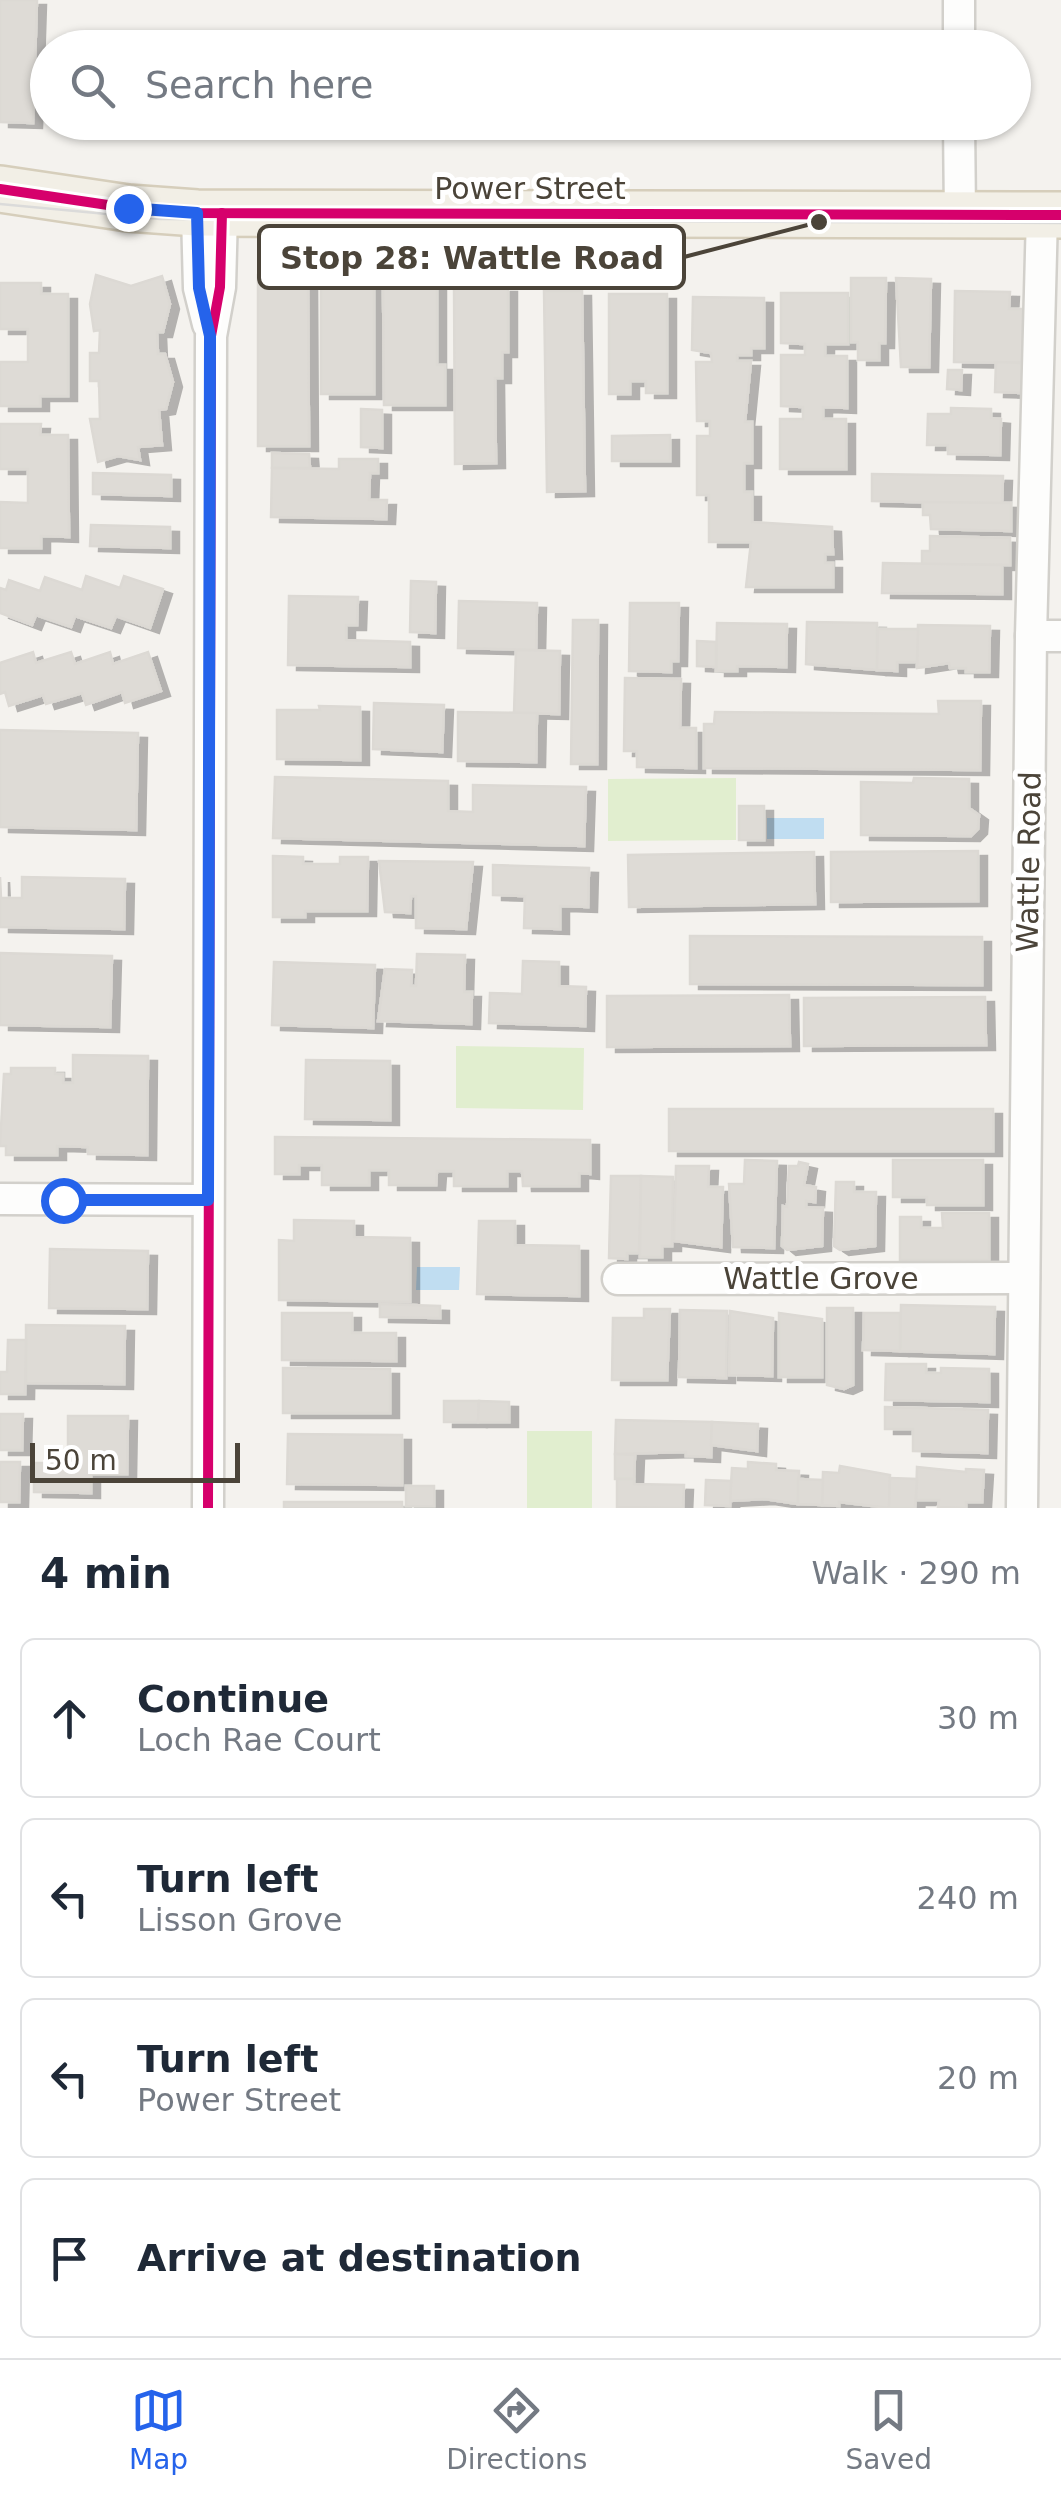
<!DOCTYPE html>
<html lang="en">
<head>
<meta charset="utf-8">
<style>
  :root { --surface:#fff; --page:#f2f2f3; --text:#1f2937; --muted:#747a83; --line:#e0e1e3; --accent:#2563eb }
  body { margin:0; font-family:"DejaVu Sans",sans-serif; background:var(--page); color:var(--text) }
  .scale { position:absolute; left:30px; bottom:25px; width:210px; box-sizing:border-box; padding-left:10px; border:5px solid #4b4439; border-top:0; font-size:28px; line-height:35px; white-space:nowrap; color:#4b4439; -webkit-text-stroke:8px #fff; paint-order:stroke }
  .stop { position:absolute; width:30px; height:30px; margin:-22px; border:8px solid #2563eb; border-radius:50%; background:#fff }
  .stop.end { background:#2563eb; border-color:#fff; box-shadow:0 2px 10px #0008 }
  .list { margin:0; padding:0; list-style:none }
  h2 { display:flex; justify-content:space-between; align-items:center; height:130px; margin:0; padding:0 40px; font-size:42px }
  h2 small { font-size:32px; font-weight:400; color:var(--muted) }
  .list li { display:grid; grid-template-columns:65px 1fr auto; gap:30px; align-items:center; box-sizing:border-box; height:160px; margin:0 20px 20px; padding:0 20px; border:2px solid var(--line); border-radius:15px }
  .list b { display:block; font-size:38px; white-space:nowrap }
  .list p { margin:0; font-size:32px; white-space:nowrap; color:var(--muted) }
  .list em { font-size:32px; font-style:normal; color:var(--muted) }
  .icon { flex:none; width:55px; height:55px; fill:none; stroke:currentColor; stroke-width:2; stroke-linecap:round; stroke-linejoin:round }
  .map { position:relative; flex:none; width:1061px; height:1508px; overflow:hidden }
  .search { position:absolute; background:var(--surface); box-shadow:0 2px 8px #0004; left:30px; right:30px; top:30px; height:110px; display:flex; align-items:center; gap:25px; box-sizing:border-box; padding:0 35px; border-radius:55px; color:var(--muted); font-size:38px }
  .sheet { height:850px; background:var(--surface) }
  nav { display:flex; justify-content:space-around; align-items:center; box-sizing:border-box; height:140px; border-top:2px solid var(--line); background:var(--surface); font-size:28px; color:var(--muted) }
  nav a { display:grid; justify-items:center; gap:5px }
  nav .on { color:var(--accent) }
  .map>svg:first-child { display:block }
  .green { fill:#e1eecf }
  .water { fill:#c0ddf1 }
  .building { fill:#dedbd6; stroke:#dcd9d4; stroke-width:2.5; filter:url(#shadow) }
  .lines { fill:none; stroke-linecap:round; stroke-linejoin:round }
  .street-casing { stroke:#d2d0cb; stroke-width:35 }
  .primary-casing { stroke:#d6cebb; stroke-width:50 }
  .street { stroke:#fdfdfc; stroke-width:30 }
  .primary { stroke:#f2efe6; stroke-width:45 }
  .tram { stroke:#dbdbda; stroke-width:2.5 }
  .cycleway-casing { stroke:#fff; stroke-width:16 }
  .cycleway { stroke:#d6006c; stroke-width:10 }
  .route { stroke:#2563eb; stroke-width:12 }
  .labels { text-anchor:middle; stroke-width:10; stroke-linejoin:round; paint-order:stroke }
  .street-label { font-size:30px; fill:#4b4439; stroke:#fff }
  .leader { fill:none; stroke:#4b4439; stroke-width:4 }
  .callout-dot { fill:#4b4439; stroke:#fff; stroke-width:4 }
  .callout { fill:#fff; stroke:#4b4439; stroke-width:4 }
  .callout-label { font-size:32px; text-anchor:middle; font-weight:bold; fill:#4b4439 }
</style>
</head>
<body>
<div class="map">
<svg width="1061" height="1508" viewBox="0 0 1061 1508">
  <defs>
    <filter id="shadow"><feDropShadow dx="9" dy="5" stdDeviation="0" flood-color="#0004"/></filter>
  </defs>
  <rect width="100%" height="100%" fill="#f4f2ee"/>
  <g class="green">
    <polygon points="736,778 736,840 608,841 608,779"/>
    <polygon points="456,1046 584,1048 583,1110 456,1108"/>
    <rect x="527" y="1431" width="65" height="77"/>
  </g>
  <g class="water">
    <rect x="767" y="818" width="57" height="21"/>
    <polygon points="417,1267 460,1267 459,1290 416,1290"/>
  </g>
  <g class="building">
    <polygon points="0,0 37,0 33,123 0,122"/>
    <polygon points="308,274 309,446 258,446 258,275"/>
    <polygon points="96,275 131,286 162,276 170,304 163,332 157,332 158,354 165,354 173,382 166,409 159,410 162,445 138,447 140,460 118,456 98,462 90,419 100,419 99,381 90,381 90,353 99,353 100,330 94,331 90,304"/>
    <polygon points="416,277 437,277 437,365 445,365 445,405 384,405 383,283 416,283"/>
    <polygon points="352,278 374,278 374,394 321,394 321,283 351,283"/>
    <polygon points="851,278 886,278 885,343 879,343 879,360 858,360 858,342 851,342"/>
    <polygon points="896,278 931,279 929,367 901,367"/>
    <polygon points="0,283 41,283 41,294 68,294 68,396 40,396 40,406 0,406 0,362 28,362 28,329 0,329"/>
    <polygon points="454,287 508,287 508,352 502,352 502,378 495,378 496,463 455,464"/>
    <polygon points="544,291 582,291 585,491 547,492"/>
    <polygon points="955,291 1010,292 1009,309 1023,309 1022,363 954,362"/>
    <polygon points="781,293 848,293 848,344 825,344 825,356 847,356 847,408 823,407 823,419 846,419 846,469 780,469 780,419 803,419 803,407 781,406 781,355 805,355 805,344 781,343"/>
    <polygon points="609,294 667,294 667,393 646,393 646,381 630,381 630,394 609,394"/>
    <polygon points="693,297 764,298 764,348 751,348 751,355 737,355 737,361 751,361 745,422 752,422 752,463 744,463 744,492 752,492 752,522 832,527 833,554 825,554 825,563 833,563 833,587 746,587 751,542 709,542 709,495 697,495 697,436 710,436 710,421 697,421 696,362 712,362 711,353 692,350"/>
    <polygon points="996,362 1022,363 1022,393 995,392"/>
    <polygon points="948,370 962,370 961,390 947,389"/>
    <polygon points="951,408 991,409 991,418 1001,419 1000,455 948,454 948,445 927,445 928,414 951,414"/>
    <polygon points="361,409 382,410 382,448 361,447"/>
    <polygon points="0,424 41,424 40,435 68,435 69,537 41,536 41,548 0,548 0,502 28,503 28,469 0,469"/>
    <polygon points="670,435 670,461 612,461 612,436"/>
    <polygon points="272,453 309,454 310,468 272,468"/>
    <polygon points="339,459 378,459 378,473 370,473 369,500 387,500 386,519 271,517 272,468 339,469"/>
    <polygon points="93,473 171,475 171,496 93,494"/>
    <polygon points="872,474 1003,476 1002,504 872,501"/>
    <polygon points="923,502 1011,503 1011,531 931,529 930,515 923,515"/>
    <polygon points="91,525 170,527 170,548 90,546"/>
    <polygon points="930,536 1010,538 1010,565 922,564 922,551 930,551"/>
    <polygon points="883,563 1002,565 1002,594 882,593"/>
    <polygon points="86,576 120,588 124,576 163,589 150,628 116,616 111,628 75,616 71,627 36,615 32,625 0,613 0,588 6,590 9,580 40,591 45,577 82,590"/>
    <polygon points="411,581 436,582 435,633 410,632"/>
    <polygon points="289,596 358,597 357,625 346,625 346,640 410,642 410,667 288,665"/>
    <polygon points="459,601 537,603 536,650 458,648"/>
    <polygon points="630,603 679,603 678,661 671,661 671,672 629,671"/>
    <polygon points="573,620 598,620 597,764 571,764"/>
    <polygon points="807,622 877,623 877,670 806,664"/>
    <polygon points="717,623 787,624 786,667 737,666 737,671 716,671"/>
    <polygon points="918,625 990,626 989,672 966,672 966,668 950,668 949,663 917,668"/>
    <polygon points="878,629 918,629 917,662 897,662 897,671 877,670"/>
    <polygon points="697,641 716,642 716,667 697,666"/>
    <polygon points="516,650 560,651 559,714 514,713"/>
    <polygon points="33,652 36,663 71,652 75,664 110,652 113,664 148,652 161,691 125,703 122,692 86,705 82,693 46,704 43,695 9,706 5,692 0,694 0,663"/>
    <polygon points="625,678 681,679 680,728 696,728 696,768 637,767 637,751 624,751"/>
    <polygon points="938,701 981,701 980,770 704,768 704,724 714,724 715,712 939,714"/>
    <polygon points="374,703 444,705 442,752 373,749"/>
    <polygon points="319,706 360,707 360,760 277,759 277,710 320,710"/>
    <polygon points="458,712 537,713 536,762 458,761"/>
    <polygon points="0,730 138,733 136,830 0,827"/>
    <polygon points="275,777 448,781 448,811 473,812 473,785 586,787 584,846 273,838"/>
    <polygon points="914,778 969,779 969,808 979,815 978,829 971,836 861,835 861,782 913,783"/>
    <rect x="739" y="806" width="25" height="34"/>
    <polygon points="978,851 978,901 831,902 831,852"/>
    <polygon points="814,852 815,904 629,907 628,855"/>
    <polygon points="273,856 303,857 303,864 340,864 340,857 368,857 367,911 305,911 305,917 273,917"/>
    <polygon points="379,861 473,862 466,929 416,928 416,896 411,896 410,913 385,912"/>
    <polygon points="493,865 589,868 588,907 560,906 560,929 524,928 525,896 493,895"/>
    <polygon points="0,877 1,898 22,898 22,877 125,879 124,929 0,927"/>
    <polygon points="690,936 982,937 982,985 690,984"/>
    <polygon points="0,953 112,956 110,1027 0,1025"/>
    <polygon points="417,954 465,955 464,992 472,992 471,1024 378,1021 385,969 412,970 411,986 416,986"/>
    <polygon points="523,961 559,962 559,986 586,987 585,1026 489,1023 490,993 522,994"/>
    <polygon points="274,962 375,965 373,1028 272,1025"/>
    <polygon points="789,995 790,1046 607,1047 607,996"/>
    <polygon points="985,997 986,1045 804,1046 804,998"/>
    <polygon points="73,1055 148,1056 147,1155 88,1154 88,1147 57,1146 57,1155 6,1155 6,1146 0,1146 4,1074 11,1074 11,1068 55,1068 55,1074 63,1074 63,1083 73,1083"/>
    <polygon points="306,1060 390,1061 390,1120 305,1119"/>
    <rect x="669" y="1109" width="324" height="42"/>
    <polygon points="275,1137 590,1140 590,1174 579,1173 579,1186 523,1186 522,1171 507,1171 507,1186 454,1186 454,1171 437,1171 436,1185 389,1185 389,1170 369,1170 369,1185 322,1185 322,1165 299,1165 299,1174 275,1174"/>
    <polygon points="745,1160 777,1161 774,1248 733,1247 729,1184 744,1184"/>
    <polygon points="893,1160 983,1160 983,1205 927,1205 927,1197 893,1197"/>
    <polygon points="799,1162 808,1164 804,1185 816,1187 815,1202 806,1201 806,1207 823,1208 822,1246 787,1250 782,1246 783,1206 787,1207 789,1166 798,1166"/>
    <polygon points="676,1166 709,1166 708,1187 723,1187 721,1247 674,1241"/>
    <polygon points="611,1176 641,1176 639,1253 627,1253 627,1259 609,1258"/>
    <polygon points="641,1176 673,1177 672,1246 662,1246 662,1257 640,1257"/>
    <polygon points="836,1182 854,1182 854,1192 876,1192 875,1246 840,1250 834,1246"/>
    <polygon points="942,1213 989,1213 989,1260 900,1260 900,1217 921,1217 921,1228 943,1228"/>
    <polygon points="294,1220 354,1221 354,1237 410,1238 410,1302 279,1300 279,1240 294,1241"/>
    <polygon points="479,1221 515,1221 515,1245 579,1246 579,1296 477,1294"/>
    <polygon points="50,1249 148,1251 147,1309 49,1308"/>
    <polygon points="380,1304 440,1306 440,1318 380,1317"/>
    <polygon points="901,1305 995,1307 994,1354 900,1351"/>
    <polygon points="827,1308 853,1308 853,1385 844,1389 827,1385"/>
    <polygon points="644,1309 670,1309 667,1380 612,1380 613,1318 644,1318"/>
    <polygon points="680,1310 727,1311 726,1378 679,1377"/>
    <polygon points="730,1311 773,1318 772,1376 729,1375"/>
    <polygon points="282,1313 352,1313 352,1333 396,1333 396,1361 282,1360"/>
    <polygon points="779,1313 822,1319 822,1377 779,1377"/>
    <polygon points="864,1313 900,1313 900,1351 863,1350"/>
    <polygon points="26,1325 125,1326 124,1384 26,1383"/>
    <polygon points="8,1340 26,1340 25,1394 0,1394 0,1372 7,1372"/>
    <polygon points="886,1364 926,1364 926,1373 941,1373 941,1368 989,1369 989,1402 885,1400"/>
    <polygon points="283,1368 390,1369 390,1413 283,1413"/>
    <polygon points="444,1401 479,1401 478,1422 444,1422"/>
    <polygon points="479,1401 509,1402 509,1422 478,1422"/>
    <polygon points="885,1407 988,1410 987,1453 913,1451 913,1429 885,1429"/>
    <polygon points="0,1414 23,1414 22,1450 0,1450"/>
    <polygon points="68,1416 128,1416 127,1474 91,1474 91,1493 34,1492 34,1463 68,1463"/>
    <polygon points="616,1420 712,1422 711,1457 686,1456 686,1452 615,1454"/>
    <polygon points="712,1422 758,1424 757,1451 711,1445"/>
    <polygon points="288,1434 402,1435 402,1485 287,1484"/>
    <polygon points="615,1454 635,1455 634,1479 615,1479"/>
    <polygon points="0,1462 20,1462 19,1502 0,1502"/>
    <polygon points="748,1462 776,1464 776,1470 799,1471 798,1504 765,1499 730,1501 732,1468 748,1469"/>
    <polygon points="840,1466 890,1475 889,1508 839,1502 839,1506 822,1505 823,1472 839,1473"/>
    <polygon points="917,1467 966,1472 966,1469 984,1470 982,1502 966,1502 966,1508 938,1507 939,1500 916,1500"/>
    <polygon points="890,1478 917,1479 915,1508 889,1508"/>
    <polygon points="617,1479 634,1479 634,1484 684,1485 683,1508 617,1507"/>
    <polygon points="798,1479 823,1480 822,1505 798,1504"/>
    <polygon points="706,1480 731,1481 730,1506 705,1505"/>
    <rect x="406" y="1486" width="28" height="20"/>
    <rect x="284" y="1502" width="118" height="6"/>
  </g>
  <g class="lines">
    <g class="street-casing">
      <g id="street">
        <polyline points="959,0 959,48"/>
        <polyline points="959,122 960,215"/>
        <polyline points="197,213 199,288 208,324"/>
        <polyline points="1031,636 1061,636"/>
        <polyline points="0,1199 208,1200"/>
        <polyline points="618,1279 1024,1278"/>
        <polyline points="208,1508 211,336 220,287 222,213"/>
        <polyline points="1022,1508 1031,636 1042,215"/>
      </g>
    </g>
    <g class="primary-casing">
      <polyline id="primary" points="0,189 128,208 197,213 1061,215"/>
    </g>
    <use href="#street" class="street"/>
    <use href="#primary" class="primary"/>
    <polyline class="tram" points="0,204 160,219 1061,223"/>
    <g class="cycleway-casing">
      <g id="cycleway">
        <polyline points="0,189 128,208 197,213 1061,215"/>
        <polyline points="208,1508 211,336 220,287 222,213"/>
      </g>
    </g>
    <use href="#cycleway" class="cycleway"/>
  </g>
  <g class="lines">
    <polyline class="route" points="63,1200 208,1200 210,336 199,288 197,213 128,208"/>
  </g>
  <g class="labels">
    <g class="street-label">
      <text x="530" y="199">Power Street</text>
      <text transform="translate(1029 862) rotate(-89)" y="10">Wattle Road</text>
      <text x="821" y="1289">Wattle Grove</text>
    </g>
  </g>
  <path class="leader" d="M819 222L684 257"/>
  <circle class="callout-dot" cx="819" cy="222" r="10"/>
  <rect class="callout" x="259" y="226" width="425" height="62" rx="10"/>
  <g class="callout-label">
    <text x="472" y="269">Stop 28: Wattle Road</text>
  </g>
</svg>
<div class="scale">50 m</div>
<div class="stop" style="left:63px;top:1200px"></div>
<div class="stop end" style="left:128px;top:208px"></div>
<div class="search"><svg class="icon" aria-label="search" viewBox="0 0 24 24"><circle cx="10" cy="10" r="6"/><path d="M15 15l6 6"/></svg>Search here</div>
</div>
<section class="sheet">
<h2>4 min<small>Walk · 290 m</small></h2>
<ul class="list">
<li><svg class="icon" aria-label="ahead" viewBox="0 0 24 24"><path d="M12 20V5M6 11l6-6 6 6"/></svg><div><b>Continue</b><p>Loch Rae Court</p></div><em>30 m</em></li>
<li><svg class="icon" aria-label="left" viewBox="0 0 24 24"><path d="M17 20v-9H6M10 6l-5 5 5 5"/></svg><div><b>Turn left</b><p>Lisson Grove</p></div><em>240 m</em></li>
<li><svg class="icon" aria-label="left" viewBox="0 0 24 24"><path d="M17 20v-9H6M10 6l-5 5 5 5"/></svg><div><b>Turn left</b><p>Power Street</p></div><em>20 m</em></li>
<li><svg class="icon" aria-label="arrive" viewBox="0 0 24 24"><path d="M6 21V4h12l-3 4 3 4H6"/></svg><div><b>Arrive at destination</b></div></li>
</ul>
</section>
<nav>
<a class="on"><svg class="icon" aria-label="map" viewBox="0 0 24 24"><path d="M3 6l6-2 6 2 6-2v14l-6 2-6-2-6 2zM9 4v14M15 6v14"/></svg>Map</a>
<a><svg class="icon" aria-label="directions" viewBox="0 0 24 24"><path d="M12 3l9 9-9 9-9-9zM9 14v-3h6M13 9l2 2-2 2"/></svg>Directions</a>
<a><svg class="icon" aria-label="saved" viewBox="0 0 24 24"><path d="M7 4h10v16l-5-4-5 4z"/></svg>Saved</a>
</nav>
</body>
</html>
